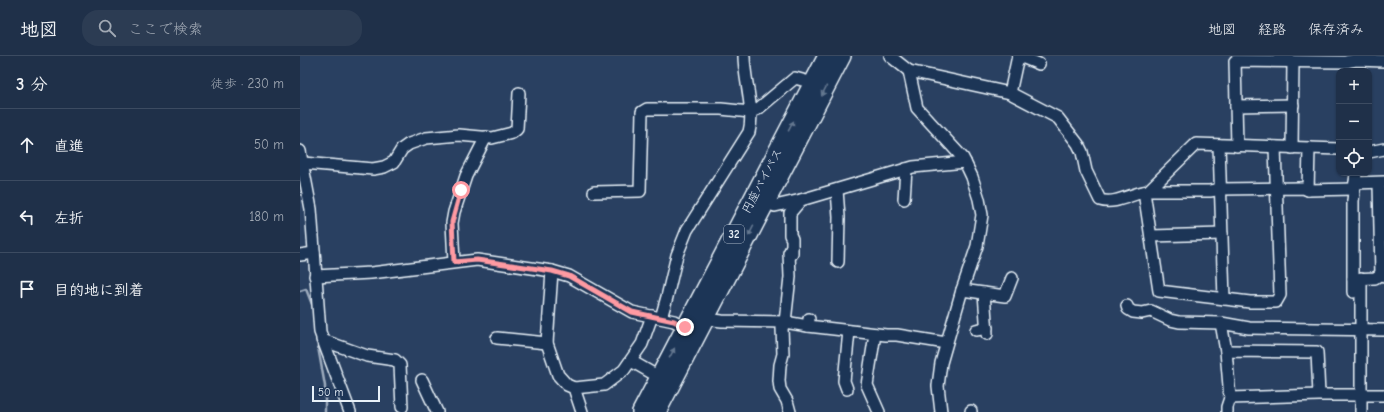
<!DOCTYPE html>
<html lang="ja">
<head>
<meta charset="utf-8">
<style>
  :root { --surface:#1f3049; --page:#2c3c53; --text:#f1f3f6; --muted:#a1a9b4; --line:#3c4b61 }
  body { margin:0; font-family:"Comic Neue","Klee One",sans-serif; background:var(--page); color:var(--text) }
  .controls { position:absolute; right:12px; top:12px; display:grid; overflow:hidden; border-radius:8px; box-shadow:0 1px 3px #0004 }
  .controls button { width:36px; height:36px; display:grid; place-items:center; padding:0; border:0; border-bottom:1px solid var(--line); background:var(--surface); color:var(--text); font:20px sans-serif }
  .scale { position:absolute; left:12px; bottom:10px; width:68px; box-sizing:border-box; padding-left:4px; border:2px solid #e8f1f8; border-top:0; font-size:11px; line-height:14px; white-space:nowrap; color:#e8f1f8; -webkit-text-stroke:3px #1d3557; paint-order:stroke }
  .stop { position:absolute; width:12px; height:12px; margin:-9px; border:3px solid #ff9aa2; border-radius:50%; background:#fff }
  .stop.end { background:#ff9aa2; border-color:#fff; box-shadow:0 1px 4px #0008 }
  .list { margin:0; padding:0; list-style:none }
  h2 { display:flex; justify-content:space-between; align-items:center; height:52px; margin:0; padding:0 16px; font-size:17px }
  h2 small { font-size:13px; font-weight:400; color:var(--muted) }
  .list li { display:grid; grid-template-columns:26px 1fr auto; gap:12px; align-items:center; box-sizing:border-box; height:72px; padding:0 16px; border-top:1px solid var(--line) }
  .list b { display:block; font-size:15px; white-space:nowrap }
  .list em { font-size:13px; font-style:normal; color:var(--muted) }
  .icon { flex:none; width:22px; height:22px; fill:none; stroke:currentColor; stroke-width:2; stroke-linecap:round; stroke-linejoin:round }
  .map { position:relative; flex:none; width:1084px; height:356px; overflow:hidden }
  header { display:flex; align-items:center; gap:24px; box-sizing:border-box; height:56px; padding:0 20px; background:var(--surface); border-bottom:1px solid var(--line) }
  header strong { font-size:19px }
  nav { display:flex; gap:22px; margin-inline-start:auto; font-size:14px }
  .search { width:280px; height:36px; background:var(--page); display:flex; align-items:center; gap:10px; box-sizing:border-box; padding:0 14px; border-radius:16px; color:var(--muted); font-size:15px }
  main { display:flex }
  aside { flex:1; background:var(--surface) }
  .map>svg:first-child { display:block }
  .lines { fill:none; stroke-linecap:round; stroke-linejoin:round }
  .stream { stroke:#9dabbd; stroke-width:2.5 }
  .minor-casing { stroke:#e8f1f8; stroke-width:14 }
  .highway-casing { stroke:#e8f1f8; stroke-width:20 }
  .minor { stroke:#1d3557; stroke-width:11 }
  .highway { stroke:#1d3557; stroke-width:17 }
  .oneway { fill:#64778f }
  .route { stroke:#ff9aa2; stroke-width:5 }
  .labels { text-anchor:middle; stroke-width:4; stroke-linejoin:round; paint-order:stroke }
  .shield { fill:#1d3557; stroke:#abb9c8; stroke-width:1 }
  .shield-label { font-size:11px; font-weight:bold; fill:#e8f1f8 }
  .street-label { font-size:12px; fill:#e8f1f8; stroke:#1d3557 }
</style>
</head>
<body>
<header>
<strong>地図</strong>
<div class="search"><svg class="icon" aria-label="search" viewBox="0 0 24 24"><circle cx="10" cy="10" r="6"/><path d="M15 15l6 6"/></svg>ここで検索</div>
<nav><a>地図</a><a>経路</a><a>保存済み</a></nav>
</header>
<main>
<aside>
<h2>3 分<small>徒歩 · 230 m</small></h2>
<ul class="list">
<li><svg class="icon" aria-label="ahead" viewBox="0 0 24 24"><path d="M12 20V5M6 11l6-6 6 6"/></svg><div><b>直進</b></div><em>50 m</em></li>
<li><svg class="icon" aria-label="left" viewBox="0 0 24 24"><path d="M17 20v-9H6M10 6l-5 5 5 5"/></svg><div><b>左折</b></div><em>180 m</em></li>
<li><svg class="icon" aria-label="arrive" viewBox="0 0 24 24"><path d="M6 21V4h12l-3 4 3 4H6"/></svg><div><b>目的地に到着</b></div></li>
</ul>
</aside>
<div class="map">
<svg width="1084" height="356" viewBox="0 0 1084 356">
  <rect width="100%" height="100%" fill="#294061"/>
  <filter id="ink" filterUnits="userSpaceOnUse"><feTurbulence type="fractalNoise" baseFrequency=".025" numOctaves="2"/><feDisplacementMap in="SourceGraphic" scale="8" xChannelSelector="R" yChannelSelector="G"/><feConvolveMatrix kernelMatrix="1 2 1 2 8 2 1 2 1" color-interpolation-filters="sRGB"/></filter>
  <g filter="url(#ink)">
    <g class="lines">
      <g class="stream">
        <polyline points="0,235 6,233 13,251"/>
        <polyline points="16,280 25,330 25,356"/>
      </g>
      <g class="minor-casing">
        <g id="minor">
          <path d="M590,0L609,15L710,37L758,62L778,88L782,96L786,115L800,144C816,149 832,137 848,135L896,88L1039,93"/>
          <polyline points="719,0 739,8"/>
          <polyline points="609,15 617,52 663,102 672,121 679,143 682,159 677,190 662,234 641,307 638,330 641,356"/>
          <polyline points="710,37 718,0"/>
          <polyline points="936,50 993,49"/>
          <polyline points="919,89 924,243"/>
          <polyline points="937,90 935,5 1045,6 1056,4 1084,5"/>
          <polyline points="992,92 993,6"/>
          <polyline points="0,95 11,153 20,276 50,356"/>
          <polyline points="1069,96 1084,93"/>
          <polyline points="3,107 73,113 84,111 94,106 102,93 109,88 126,82 159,79 192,82 212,77 217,73 219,37"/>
          <polyline points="1055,127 1084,126"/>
          <polyline points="1079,127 1081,218 1084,220"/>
          <polyline points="537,134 539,161 538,206"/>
          <polyline points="1008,134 1009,92"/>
          <polyline points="848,135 910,135 921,133 1003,132 1008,134 1054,133"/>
          <polyline points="294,136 340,135 342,56 347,53 421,53 450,56 458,53 495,22 513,27"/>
          <polyline points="844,136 859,235 950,246 976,246 980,239 975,91"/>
          <polyline points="604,143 606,113"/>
          <polyline points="466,146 475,150 501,144"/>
          <polyline points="851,180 922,178"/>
          <polyline points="492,198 492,183 490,179 490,157 501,144 613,111 665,106"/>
          <polyline points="0,199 14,197"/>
          <polyline points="154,206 152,167 154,156 166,120 186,81"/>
          <polyline points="252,215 247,287 258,319 267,329 274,332 282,356"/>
          <polyline points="15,220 71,217 177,204 252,215 269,220 332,256 374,265 385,271"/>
          <polyline points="1061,222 1061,356"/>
          <polyline points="1053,223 1075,222 1081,218"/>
          <polyline points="662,234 705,240 712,222"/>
          <polyline points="1053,236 1053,145 1056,117"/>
          <polyline points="684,237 687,278"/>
          <polyline points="827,250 828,253 833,256 842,257 851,255 870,264 879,266 921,267 949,272 1084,274"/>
          <path d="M361,262L367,241L377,199L387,174L449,76C455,55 444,23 444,0"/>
          <polyline points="405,263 422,265 485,266 508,270"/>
          <polyline points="509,263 508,270 586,279 597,279 646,287"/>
          <polyline points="921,267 926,295"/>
          <polyline points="676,274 687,272"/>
          <polyline points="575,278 567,329 579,356"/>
          <polyline points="197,282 247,287"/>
          <polyline points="22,284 67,300 95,304 100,309 102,351"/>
          <polyline points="331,305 359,321"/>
          <polyline points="122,324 137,356"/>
          <polyline points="274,332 304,329 324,314 342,288 352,260"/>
          <polyline points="547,333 544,325 549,275"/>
          <polyline points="1019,339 1017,296 926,295 930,342 1019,339 1084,339"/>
          <polyline points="671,355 671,356"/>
          <polyline points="490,356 487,345 480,333 479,325 480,309 483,298 482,272 485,266 490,221 489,197 492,191"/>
          <polyline points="927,356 927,351 930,342"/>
        </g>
      </g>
      <g class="highway-casing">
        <g id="highway">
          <polyline points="341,356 527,0"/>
          <polyline points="357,356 542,0"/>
        </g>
      </g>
      <use href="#minor" class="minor"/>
      <use href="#highway" class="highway"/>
    </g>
    <defs><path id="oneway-solid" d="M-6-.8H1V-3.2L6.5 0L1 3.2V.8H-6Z"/></defs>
    <g class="oneway">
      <use href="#oneway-solid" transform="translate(524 35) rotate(117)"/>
      <use href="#oneway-solid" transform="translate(491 70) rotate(-62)"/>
      <use href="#oneway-solid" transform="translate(451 175) rotate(117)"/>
      <use href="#oneway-solid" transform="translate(372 297) rotate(-62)"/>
    </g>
  </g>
  <g class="lines" filter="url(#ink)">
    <polyline class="route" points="161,134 152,166 154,206 177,204 252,215 269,220 332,256 374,265 385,271"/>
  </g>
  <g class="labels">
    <rect class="shield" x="424" y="169" width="20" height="18" rx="3"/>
    <g class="shield-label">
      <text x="434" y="182">32</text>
    </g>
    <g class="street-label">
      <text transform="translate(462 125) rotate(-62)" y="4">円座バイパス</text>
    </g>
  </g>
</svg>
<div class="controls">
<button>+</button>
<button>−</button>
<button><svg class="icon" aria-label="locate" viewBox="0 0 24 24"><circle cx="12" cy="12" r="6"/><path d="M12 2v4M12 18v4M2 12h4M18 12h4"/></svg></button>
</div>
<div class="scale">50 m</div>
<div class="stop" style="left:161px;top:134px"></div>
<div class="stop end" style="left:385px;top:271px"></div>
</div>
</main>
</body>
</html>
